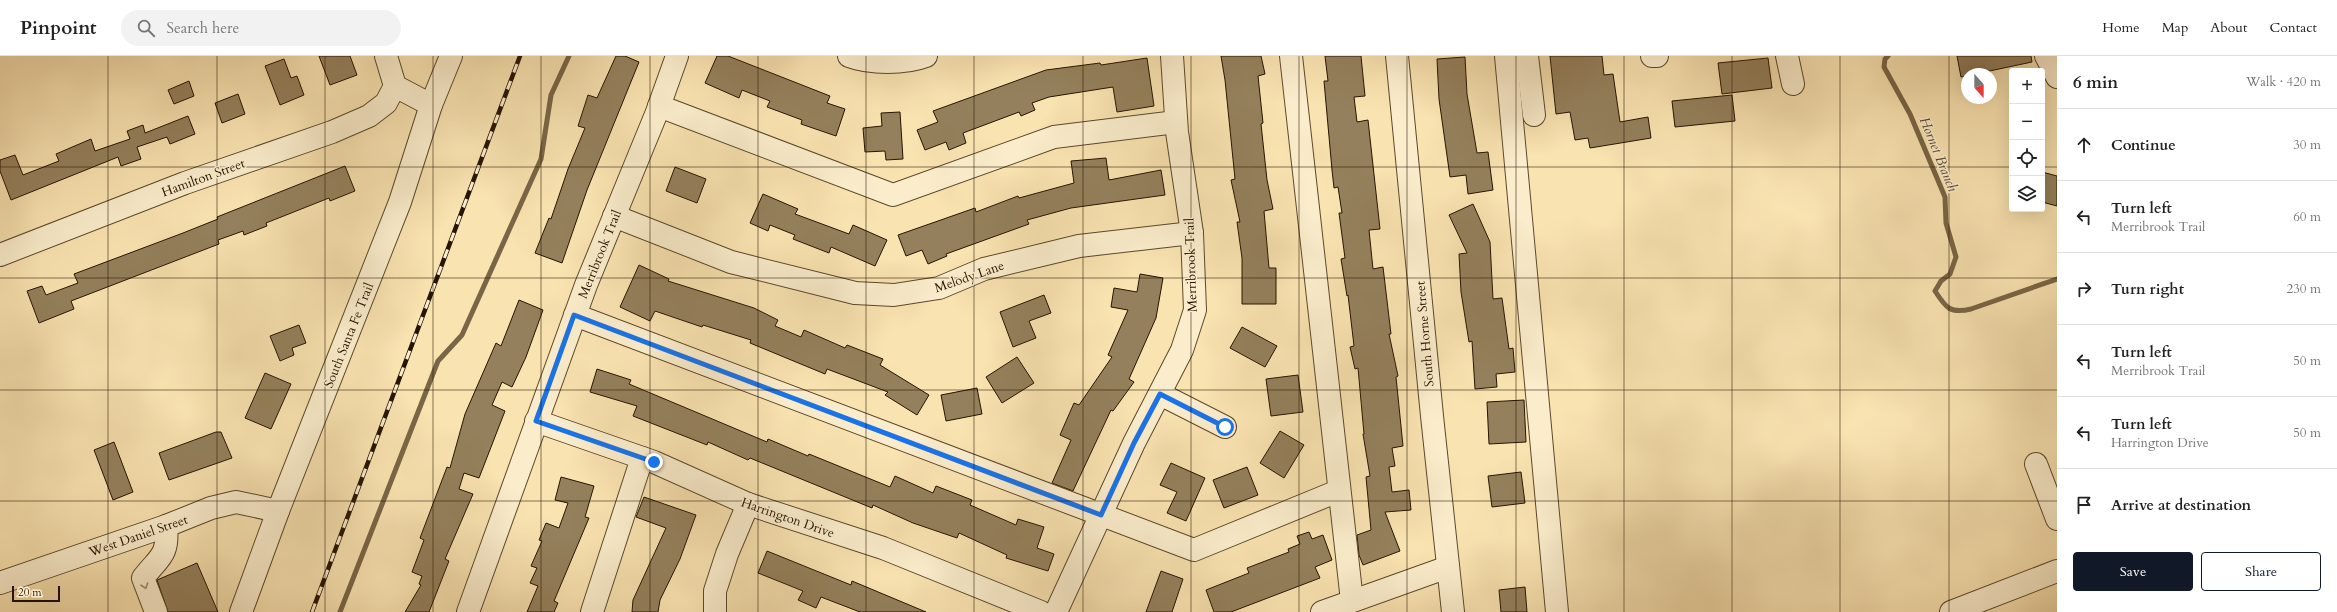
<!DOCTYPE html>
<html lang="en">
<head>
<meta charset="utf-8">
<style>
  :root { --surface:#fff; --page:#f2f2f2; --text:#222; --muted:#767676; --line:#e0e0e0; --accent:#111827 }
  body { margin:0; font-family:Cardo,serif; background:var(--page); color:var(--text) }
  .controls { position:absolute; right:12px; top:12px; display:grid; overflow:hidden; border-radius:4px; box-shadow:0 4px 16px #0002 }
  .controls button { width:36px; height:36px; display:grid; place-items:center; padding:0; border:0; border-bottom:1px solid var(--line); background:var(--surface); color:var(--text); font:20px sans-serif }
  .compass { position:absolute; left:1961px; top:12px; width:36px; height:36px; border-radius:50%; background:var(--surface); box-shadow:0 4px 16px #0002; rotate:159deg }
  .scale { position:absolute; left:12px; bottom:10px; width:48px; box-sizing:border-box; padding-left:4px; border:2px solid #261400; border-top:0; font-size:11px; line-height:14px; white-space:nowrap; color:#261400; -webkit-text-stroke:3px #fbedcc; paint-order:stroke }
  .stop { position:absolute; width:12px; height:12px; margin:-9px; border:3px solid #1a73e8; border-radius:50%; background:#fff }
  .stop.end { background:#1a73e8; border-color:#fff; box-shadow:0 1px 4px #0008 }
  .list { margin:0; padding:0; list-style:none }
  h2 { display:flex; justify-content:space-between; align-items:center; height:52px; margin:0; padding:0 16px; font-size:17px }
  h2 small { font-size:13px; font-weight:400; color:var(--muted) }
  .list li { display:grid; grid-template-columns:26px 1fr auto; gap:12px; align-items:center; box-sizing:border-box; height:72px; padding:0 16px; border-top:1px solid var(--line) }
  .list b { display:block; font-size:15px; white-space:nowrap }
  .list p { margin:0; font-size:13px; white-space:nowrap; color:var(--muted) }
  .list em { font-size:13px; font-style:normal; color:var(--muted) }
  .actions { display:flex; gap:8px; padding:12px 16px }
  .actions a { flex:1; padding:9px 0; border:1px solid var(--accent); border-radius:4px; text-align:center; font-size:14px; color:var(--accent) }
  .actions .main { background:var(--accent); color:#fff }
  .icon { flex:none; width:22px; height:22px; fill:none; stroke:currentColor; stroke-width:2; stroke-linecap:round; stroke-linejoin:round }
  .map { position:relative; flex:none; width:2057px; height:556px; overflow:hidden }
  header { display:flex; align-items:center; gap:24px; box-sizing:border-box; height:56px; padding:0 20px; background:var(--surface); border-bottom:1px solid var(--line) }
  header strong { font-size:19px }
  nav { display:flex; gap:22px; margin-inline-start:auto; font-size:14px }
  .search { width:280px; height:36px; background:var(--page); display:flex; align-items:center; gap:10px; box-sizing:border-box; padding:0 14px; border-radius:22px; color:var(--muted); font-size:15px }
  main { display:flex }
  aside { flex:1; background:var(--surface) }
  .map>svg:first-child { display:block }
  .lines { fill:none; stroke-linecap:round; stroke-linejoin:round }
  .stream { stroke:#796646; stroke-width:5 }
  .building { fill:#94805c; stroke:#261400 }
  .minor-casing { stroke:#5b482c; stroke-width:24 }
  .minor { stroke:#fbedcc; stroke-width:22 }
  .rail-casing { stroke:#261400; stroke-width:4.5 }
  .rail { stroke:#fbedcc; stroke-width:3; stroke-dasharray:9; stroke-linecap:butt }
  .oneway { stroke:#9b8b70 }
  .route { stroke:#1a73e8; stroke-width:5 }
  .grid { fill:none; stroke:#261400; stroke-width:1; stroke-opacity:0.55 }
  .labels { text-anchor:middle; stroke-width:3; stroke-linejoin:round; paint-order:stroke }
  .street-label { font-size:13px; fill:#261400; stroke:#fbedcc }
  .water-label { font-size:14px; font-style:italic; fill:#5e4b2f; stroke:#fbedcc }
</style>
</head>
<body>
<header>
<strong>Pinpoint</strong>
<div class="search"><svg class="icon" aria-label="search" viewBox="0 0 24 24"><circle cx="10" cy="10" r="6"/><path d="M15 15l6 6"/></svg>Search here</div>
<nav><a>Home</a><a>Map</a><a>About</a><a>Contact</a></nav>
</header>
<main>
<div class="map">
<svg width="2057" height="556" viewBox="0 0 2057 556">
  <rect width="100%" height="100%" fill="#f9e3b1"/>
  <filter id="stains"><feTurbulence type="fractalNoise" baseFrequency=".005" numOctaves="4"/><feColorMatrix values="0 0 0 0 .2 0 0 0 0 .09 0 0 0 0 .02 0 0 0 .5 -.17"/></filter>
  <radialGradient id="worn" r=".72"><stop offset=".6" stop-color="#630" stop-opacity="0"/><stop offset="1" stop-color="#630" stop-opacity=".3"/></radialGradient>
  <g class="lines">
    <g class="stream">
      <path d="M1888,0L1885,3L1884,11L1910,58L1945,141L1946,167L1956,201L1950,218L1941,225L1935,235C1946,252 1950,258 1971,253L2057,223"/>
      <polyline points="340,556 438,305 462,279 541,103 551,39 569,0"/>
    </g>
  </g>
  <g class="building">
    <polygon points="319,0 350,0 357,19 330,29"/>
    <polygon points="616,0 625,0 639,6 587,134 562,207 535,197 549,162 551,163 568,113 585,72 578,70 588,39 597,42"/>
    <polygon points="717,0 728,0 830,40 827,47 845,53 836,80 801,68 802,64 767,51 770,45 742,34 739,42 705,27"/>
    <polygon points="1221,0 1261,0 1265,18 1258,20 1263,67 1261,68 1267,124 1273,153 1264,155 1269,212 1276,212 1276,248 1242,248 1242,202 1237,166 1240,166 1231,124 1235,123 1225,24"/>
    <polygon points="1325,0 1361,0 1365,40 1354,41 1357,66 1368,64 1380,173 1369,174 1373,213 1383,211 1391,278 1389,278 1398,320 1396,321 1403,390 1392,392 1395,410 1389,411 1392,436 1409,434 1411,454 1385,456 1400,495 1363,509 1359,499 1357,479 1371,474 1366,421 1370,420 1363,378 1364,378 1358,312 1355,313 1350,291 1354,290 1348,239 1347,240 1341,203 1345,202 1339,157 1342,157 1338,131 1334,132 1332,114 1324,25 1328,25"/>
    <polygon points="1550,0 1602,0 1604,19 1613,18 1620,66 1648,61 1651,82 1590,92 1588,82 1575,84 1570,56 1556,58"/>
    <polygon points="1957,0 2031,0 2032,6 1961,21"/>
    <polygon points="1465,1 1467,38 1477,97 1488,96 1493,134 1468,138 1466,119 1450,121 1439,43 1437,3"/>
    <polygon points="1147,2 1154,50 1117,56 1113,31 1049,41 1032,47 1035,54 1021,60 1019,56 963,77 966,87 949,94 946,86 925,94 917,74 938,66 933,55 1046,14 1100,7 1101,9"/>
    <polygon points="1768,2 1772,32 1722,38 1718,7"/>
    <polygon points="284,3 291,22 297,20 304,39 280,49 265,10"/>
    <polygon points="189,25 194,40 174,48 168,34"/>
    <polygon points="238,38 245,58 222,67 215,47"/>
    <polygon points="1732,39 1735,65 1675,71 1672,45"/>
    <polygon points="900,56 903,103 886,104 885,95 865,96 863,72 882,70 881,57"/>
    <polygon points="188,60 195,78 170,88 167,81 137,91 141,103 121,110 118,101 11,144 0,115 0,104 15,99 23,119 59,105 56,98 91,83 95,95 130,83 127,75 143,69 145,77"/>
    <polygon points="1106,102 1109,124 1161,114 1165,139 1071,152 1027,164 1029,168 946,198 947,200 928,208 922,194 906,200 898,179 975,152 976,156 1018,140 1019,142 1074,127 1071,105"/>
    <polygon points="345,110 355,135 330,145 329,142 266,167 267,170 244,179 243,175 218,184 219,188 71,245 74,253 39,267 27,235 42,230 46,239 78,227 74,218 183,177 218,163 217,161"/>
    <polygon points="675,111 706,123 697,147 666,135"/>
    <polygon points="2042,116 2057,120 2057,150 2042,146"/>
    <polygon points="763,138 798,153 795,158 849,178 853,169 887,184 875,210 831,191 829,197 793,183 795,179 770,169 768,175 750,167"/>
    <polygon points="1473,148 1490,186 1493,243 1502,242 1509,293 1513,292 1515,316 1496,318 1497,331 1475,333 1472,285 1469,286 1461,236 1459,198 1467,197 1449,159"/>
    <polygon points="639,209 669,223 668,225 754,252 778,264 775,270 801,281 804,274 845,292 847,289 883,303 880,309 929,339 917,359 885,339 888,336 827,313 825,318 750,287 751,284 703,269 702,271 655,255 650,265 620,251"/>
    <polygon points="1140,218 1163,222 1156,262 1129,323 1134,326 1113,355 1111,354 1073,435 1052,427 1071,384 1060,379 1074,347 1079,349 1112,301 1108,299 1128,254 1111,251 1114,232 1137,236"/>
    <polygon points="1044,239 1051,257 1029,265 1036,282 1013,291 1000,256"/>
    <polygon points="519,244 543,254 526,301 512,331 502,326 492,349 505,355 479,422 464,417 459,433 473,438 445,503 449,505 429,556 405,556 421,529 419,528 422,520 412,516 424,484 420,482 447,411 450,412 465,358 496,287 501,290"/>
    <polygon points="299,269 306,287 292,292 294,299 280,305 270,280"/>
    <polygon points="1242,271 1277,290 1265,311 1230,292"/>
    <polygon points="1017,301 1034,327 1002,347 986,321"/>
    <polygon points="597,313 631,324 629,328 767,386 768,383 808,400 809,398 890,431 895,420 933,437 936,430 972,444 970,449 1016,469 1018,463 1044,471 1037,492 1054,498 1048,515 1006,502 1007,499 959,477 957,482 913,467 873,449 872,452 750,402 748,404 708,386 707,389 633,360 637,350 590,336"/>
    <polygon points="265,317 291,328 271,373 245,362"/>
    <polygon points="1298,319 1303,356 1271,360 1266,323"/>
    <polygon points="977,332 982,358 946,365 941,339"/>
    <polygon points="1524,344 1526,386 1489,388 1487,346"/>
    <polygon points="1280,375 1304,389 1284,422 1260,407"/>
    <polygon points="216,376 221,376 232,402 169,424 159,397"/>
    <polygon points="114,386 133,436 113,444 94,394"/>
    <polygon points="1171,407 1205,422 1186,465 1167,457 1177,436 1160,429"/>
    <polygon points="1247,411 1258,439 1224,452 1213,424"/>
    <polygon points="1521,416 1525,447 1492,451 1488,420"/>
    <polygon points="561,421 594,430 585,461 589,462 554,545 558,547 554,556 527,556 538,530 530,527 537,512 531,510 542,485 539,484 546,467 559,472 568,447 555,444"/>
    <polygon points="644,441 696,459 680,503 660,544 658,556 632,556 633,544 666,472 636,461"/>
    <polygon points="1309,476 1312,483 1323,479 1332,504 1315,511 1320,522 1231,556 1214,556 1206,534 1249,517 1247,512 1289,496 1288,493 1300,488 1297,480"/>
    <polygon points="767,495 851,529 852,525 926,556 860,556 821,541 816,552 798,544 803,535 758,517"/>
    <polygon points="197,507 218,556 168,556 157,524"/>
    <polygon points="1161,515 1183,523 1172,556 1146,556"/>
    <polygon points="1525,531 1527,556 1501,556 1499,534"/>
  </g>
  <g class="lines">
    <g class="minor-casing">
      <g id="minor">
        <polyline points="386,0 395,30 431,49"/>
        <path d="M849,0C870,8 905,8 926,0"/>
        <polyline points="1291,0 1352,545"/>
        <polyline points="1397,0 1432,360 1453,556"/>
        <polyline points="1506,0 1557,556"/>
        <polyline points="1527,0 1534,59"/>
        <polyline points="1652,0 1657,0"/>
        <polyline points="1787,0 1793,28"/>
        <polyline points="2046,0 2057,21"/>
        <polyline points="659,50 893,139 1054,81 1176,66"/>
        <polyline points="614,160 731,206 855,237 894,239 939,232 984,213 1079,190 1192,177"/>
        <polyline points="0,199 185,127 332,76 369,60 386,47 395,30"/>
        <polyline points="575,259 1194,494 1338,435"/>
        <polyline points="1160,338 1225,371"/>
        <polyline points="536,365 654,406 748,448 883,492 1041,556"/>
        <polyline points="2036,408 2057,463"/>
        <polyline points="0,527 166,470 211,452 236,446 278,455"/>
        <path d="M156,556L143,522C159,501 169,500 166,470"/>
        <polyline points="241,556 278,455 400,146 431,49 451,0"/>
        <polyline points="468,556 586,229 657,56 677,0"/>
        <polyline points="592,556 642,402"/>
        <polyline points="715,556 715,535 727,498 748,448"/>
        <polyline points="1056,556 1134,387 1182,294 1195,254 1192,177 1177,76 1172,0"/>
        <polyline points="1322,556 1448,511"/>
        <polyline points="1951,556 2057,515"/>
      </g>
    </g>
    <use href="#minor" class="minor"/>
    <g class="rail-casing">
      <polyline id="rail" points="312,556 520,0"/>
    </g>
    <use href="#rail" class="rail"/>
  </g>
  <defs><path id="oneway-chevron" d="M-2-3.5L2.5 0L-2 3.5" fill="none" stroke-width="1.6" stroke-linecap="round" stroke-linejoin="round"/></defs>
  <use class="oneway" href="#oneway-chevron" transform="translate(145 530) rotate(71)"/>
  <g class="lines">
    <polyline class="route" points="654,406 536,365 574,259 1101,459 1134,387 1160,338 1225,371"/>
  </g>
  <path class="grid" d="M108,0V556M217,0V556M325,0V556M433,0V556M541,0V556M650,0V556M758,0V556M866,0V556M974,0V556M1083,0V556M1191,0V556M1299,0V556M1407,0V556M1516,0V556M1624,0V556M1732,0V556M1840,0V556M1949,0V556M0,111H2012M2042,111H2057M0,222H2057M0,334H2057M0,445H2057"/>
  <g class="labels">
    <g class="street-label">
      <text transform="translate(203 121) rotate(-20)" y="5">Hamilton Street</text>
      <text transform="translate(599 198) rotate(-68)" y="5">Merribrook Trail</text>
      <text transform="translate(1190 209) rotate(-92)" y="5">Merribrook Trail</text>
      <text transform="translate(969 220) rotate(-19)" y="5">Melody Lane</text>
      <text transform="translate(1424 278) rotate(-95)" y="5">South Horne Street</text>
      <text transform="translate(348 279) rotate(-68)" y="5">South Santa Fe Trail</text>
      <text transform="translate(788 461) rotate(19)" y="5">Harrington Drive</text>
      <text transform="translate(138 479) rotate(-19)" y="5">West Daniel Street</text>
    </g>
    <g class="water-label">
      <text transform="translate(1939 98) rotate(68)" y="5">Hornet Branch</text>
    </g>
  </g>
  <rect width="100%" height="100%" filter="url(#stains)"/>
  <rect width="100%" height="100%" fill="url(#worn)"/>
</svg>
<div class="controls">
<button>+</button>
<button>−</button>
<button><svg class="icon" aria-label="locate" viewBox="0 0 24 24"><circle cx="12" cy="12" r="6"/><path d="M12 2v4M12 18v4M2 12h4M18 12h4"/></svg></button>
<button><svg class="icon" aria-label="layers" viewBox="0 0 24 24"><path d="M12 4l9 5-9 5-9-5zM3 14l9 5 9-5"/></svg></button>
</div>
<svg class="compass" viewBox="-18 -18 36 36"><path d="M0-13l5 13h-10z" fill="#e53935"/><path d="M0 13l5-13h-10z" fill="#767676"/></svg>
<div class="scale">20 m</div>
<div class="stop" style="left:1225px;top:371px"></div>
<div class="stop end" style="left:654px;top:406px"></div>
</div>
<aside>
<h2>6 min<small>Walk · 420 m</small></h2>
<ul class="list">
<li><svg class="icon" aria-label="ahead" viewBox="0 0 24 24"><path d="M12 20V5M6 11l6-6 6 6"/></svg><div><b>Continue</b></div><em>30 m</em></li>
<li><svg class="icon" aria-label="left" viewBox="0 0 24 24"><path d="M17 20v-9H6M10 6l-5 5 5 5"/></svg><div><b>Turn left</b><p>Merribrook Trail</p></div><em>60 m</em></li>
<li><svg class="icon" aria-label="right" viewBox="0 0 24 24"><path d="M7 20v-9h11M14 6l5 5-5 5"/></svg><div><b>Turn right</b></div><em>230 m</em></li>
<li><svg class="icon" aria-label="left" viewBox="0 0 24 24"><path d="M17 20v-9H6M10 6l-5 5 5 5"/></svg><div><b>Turn left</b><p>Merribrook Trail</p></div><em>50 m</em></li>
<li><svg class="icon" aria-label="left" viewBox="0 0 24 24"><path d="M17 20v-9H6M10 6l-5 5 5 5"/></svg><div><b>Turn left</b><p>Harrington Drive</p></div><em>50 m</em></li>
<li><svg class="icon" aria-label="arrive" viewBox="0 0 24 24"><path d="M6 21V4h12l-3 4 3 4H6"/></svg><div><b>Arrive at destination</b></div></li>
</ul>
<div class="actions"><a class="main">Save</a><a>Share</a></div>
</aside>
</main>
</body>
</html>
